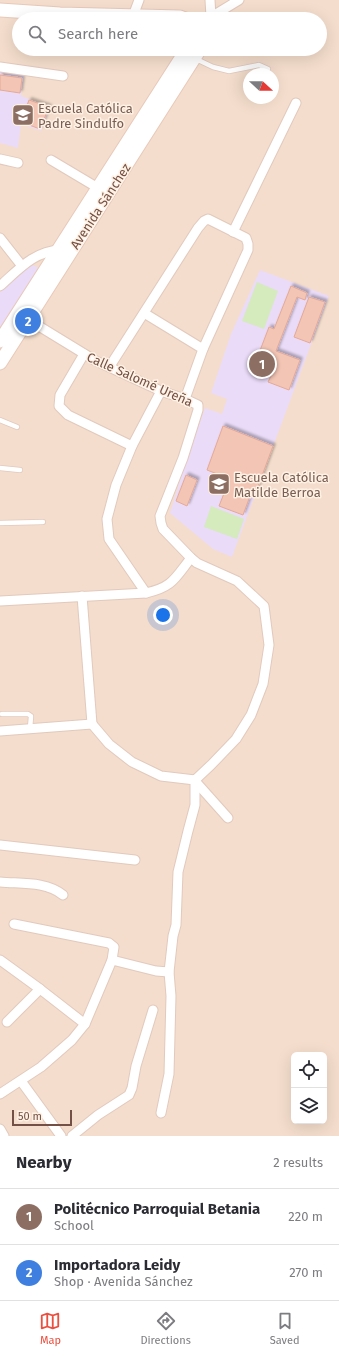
<!DOCTYPE html>
<html lang="en">
<head>
<meta charset="utf-8">
<style>
  :root { --surface:#fff; --page:#f7f7f7; --text:#2b2b33; --muted:#7c7c81; --line:#e1e1e2; --accent:#eb4f3f }
  body { margin:0; font-family:"Fira Sans",sans-serif; background:var(--page); color:var(--text) }
  .controls { position:absolute; right:12px; bottom:12px; display:grid; overflow:hidden; border-radius:6px; box-shadow:0 4px 16px #0002 }
  .controls button { width:36px; height:36px; display:grid; place-items:center; padding:0; border:0; border-bottom:1px solid var(--line); background:var(--surface); color:var(--text); font:20px sans-serif }
  .compass { position:absolute; left:243px; top:68px; width:36px; height:36px; border-radius:50%; background:var(--surface); box-shadow:0 4px 16px #0002; rotate:111deg }
  .scale { position:absolute; left:12px; bottom:10px; width:60px; box-sizing:border-box; padding-left:4px; border:2px solid #735046; border-top:0; font-size:11px; line-height:14px; white-space:nowrap; color:#735046; -webkit-text-stroke:3px #fff1e4; paint-order:stroke }
  .you { position:absolute; left:163px; top:615px; width:14px; height:14px; margin:-10px; border:3px solid #fff; border-radius:50%; background:#1a73e8; box-shadow:0 0 0 6px #1a73e833 }
  .badge { display:grid; place-items:center; width:26px; height:26px; border-radius:50%; background:var(--accent); color:#fff; font-size:13px; font-weight:700 }
  .pin { position:absolute; translate:-50% -50%; border:2px solid #fff; box-shadow:0 1px 4px #0006 }
  .list { margin:0; padding:0; list-style:none }
  h2 { display:flex; justify-content:space-between; align-items:center; height:52px; margin:0; padding:0 16px; font-size:17px }
  h2 small { font-size:13px; font-weight:400; color:var(--muted) }
  .list li { display:grid; grid-template-columns:26px 1fr auto; gap:12px; align-items:center; box-sizing:border-box; height:56px; padding:0 16px; border-top:1px solid var(--line) }
  .list b { display:block; font-size:15px; white-space:nowrap }
  .list p { margin:0; font-size:13px; white-space:nowrap; color:var(--muted) }
  .list em { font-size:13px; font-style:normal; color:var(--muted) }
  .icon { flex:none; width:22px; height:22px; fill:none; stroke:currentColor; stroke-width:2; stroke-linecap:round; stroke-linejoin:round }
  .map { position:relative; flex:none; width:339px; height:1136px; overflow:hidden }
  .search { position:absolute; background:var(--surface); box-shadow:0 4px 16px #0002; left:12px; right:12px; top:12px; height:44px; display:flex; align-items:center; gap:10px; box-sizing:border-box; padding:0 14px; border-radius:22px; color:var(--muted); font-size:15px }
  .sheet { height:164px; background:var(--surface) }
  nav { display:flex; justify-content:space-around; align-items:center; box-sizing:border-box; height:56px; border-top:1px solid var(--line); background:var(--surface); font-size:11px; color:var(--muted) }
  nav a { display:grid; justify-items:center; gap:2px }
  nav .on { color:var(--accent) }
  .map>svg:first-child { display:block }
  .residential { fill:#f4ddcc; fill-rule:evenodd }
  .education { fill:#eadbf8 }
  .green { fill:#d5eabd }
  .building { fill:#f3c5b5; stroke:#e5a995; filter:url(#shadow) }
  .lines { fill:none; stroke-linecap:round; stroke-linejoin:round }
  .lane-casing { stroke:#e2c9bd; stroke-width:6 }
  .street-casing { stroke:#e2c9bd; stroke-width:11 }
  .secondary-casing { stroke:#e8c9ba; stroke-width:15 }
  .lane { stroke:#fff; stroke-width:4.5 }
  .street { stroke:#fff; stroke-width:9 }
  .secondary { stroke:#fff; stroke-width:13 }
  .labels { text-anchor:middle; stroke-width:3; stroke-linejoin:round; paint-order:stroke }
  .education-label { font-size:13px; fill:#785e54; stroke:#fff1e4; text-anchor:start }
  .street-label { font-size:13px; fill:#735046; stroke:#fff1e4 }
</style>
</head>
<body>
<div class="map">
<svg width="339" height="1136" viewBox="0 0 339 1136">
  <defs>
    <filter id="shadow"><feDropShadow dx="2.5" dy="-2.5" stdDeviation="1" flood-color="#0004"/></filter>
  </defs>
  <rect width="100%" height="100%" fill="#fdedde"/>
  <path class="residential" d="M0,0H339V1136H0ZM19,19H320V49H19ZM249,74H273V98H249ZM294,1055H324V1121H294Z"/>
  <g class="education">
    <polygon points="0,72 24,75 21,96 50,107 41,131 21,124 18,148 0,143"/>
    <polygon points="30,264 39,268 0,329 0,292"/>
    <polygon points="260,270 329,296 232,557 213,549 170,513 188,455 205,408 222,414 227,399 211,393 231,334"/>
  </g>
  <g class="green">
    <polygon points="257,282 278,291 264,329 242,321"/>
    <polygon points="211,506 244,519 237,539 204,527"/>
  </g>
  <g class="building">
    <polygon points="0,75 22,78 20,93 0,90"/>
    <polygon points="29,100 49,107 40,129 21,122"/>
    <polygon points="291,286 307,293 305,300 297,297 276,351 300,360 289,390 268,382 271,376 253,369 269,327 274,329"/>
    <polygon points="309,297 325,302 310,343 294,337"/>
    <polygon points="223,426 273,446 257,489 253,488 243,515 219,506 229,481 225,479 225,477 207,470"/>
    <polygon points="186,475 197,480 187,506 176,501"/>
  </g>
  <g class="lines">
    <g class="lane-casing">
      <g id="lane">
        <polyline points="196,59 213,67 229,71 259,65 268,69"/>
        <polyline points="0,420 17,427"/>
        <polyline points="0,468 20,470"/>
        <polyline points="0,523 43,522"/>
        <polyline points="2,714 28,714 31,716 30,729"/>
      </g>
    </g>
    <g class="street-casing">
      <g id="street">
        <polyline points="210,0 211,17 239,0"/>
        <polyline points="133,16 139,0"/>
        <polyline points="0,67 63,76"/>
        <polyline points="0,159 18,163"/>
        <polyline points="51,160 98,188"/>
        <polyline points="233,232 296,103"/>
        <polyline points="0,238 22,266"/>
        <path d="M0,286C19,269 34,251 61,250"/>
        <polyline points="144,313 203,349 185,399"/>
        <polyline points="24,317 96,361 161,391 185,399 198,405 198,410 183,458 160,516 161,523 163,529 191,558 197,563 237,581 264,606 269,645 263,684 251,715 236,739 211,765 195,780 161,776 132,762 109,744 92,724"/>
        <polyline points="84,354 60,395 59,406 68,415 132,446"/>
        <polyline points="110,366 198,228 204,221 208,219 246,238 248,244 248,250 203,349"/>
        <polyline points="146,593 109,539 107,519 116,485 132,446 161,391"/>
        <polyline points="82,596 92,724"/>
        <path d="M0,601L146,593C173,587 175,578 191,558"/>
        <polyline points="0,731 92,724"/>
        <polyline points="195,781 228,818"/>
        <polyline points="0,845 135,860"/>
        <path d="M0,882C20,884 46,881 63,895"/>
        <polyline points="0,960 40,989 85,1024"/>
        <polyline points="112,960 156,971 169,972"/>
        <polyline points="7,1022 40,989"/>
        <polyline points="21,1081 61,1136"/>
        <polyline points="0,1094 41,1067 72,1040 85,1024 112,960 114,947 109,943 14,924"/>
        <polyline points="161,1113 169,1074 171,996 169,972 173,936 176,925 178,872 188,831 195,805 195,780"/>
        <polyline points="0,1129 4,1136"/>
        <polyline points="72,1136 98,1115 129,1095 132,1088 136,1066 153,1010"/>
      </g>
    </g>
    <g class="secondary-casing">
      <g id="secondary">
        <polyline points="0,10 60,14 180,17 185,19"/>
        <polyline points="209,19 211,17"/>
        <polyline points="0,341 187,49"/>
        <polyline points="0,363 200,49"/>
      </g>
    </g>
    <use href="#lane" class="lane"/>
    <use href="#street" class="street"/>
    <use href="#secondary" class="secondary"/>
  </g>
  <defs>
    <g id="school-square" transform="scale(1.15)"><rect x="-9" y="-9" width="18" height="18" rx="4" fill="#8d6e63" stroke="#fff1e4"/><path d="M0-5L7-2L0 1L-7-2ZM-4 1L0 2.5L4 1V4Q0 6-4 4Z" fill="#fff"/></g>
  </defs>
  <g fill-rule="evenodd">
    <use href="#school-square" x="23" y="115"/>
    <use href="#school-square" x="219" y="484"/>
  </g>
  <g class="labels">
    <g class="education-label">
      <text x="38" y="113">Escuela Católica<tspan x="38" dy="15">Padre Sindulfo</tspan></text>
      <text x="234" y="482">Escuela Católica<tspan x="234" dy="15">Matilde Berroa</tspan></text>
    </g>
    <g class="street-label">
      <text transform="translate(100 206) rotate(-57)" y="5">Avenida Sánchez</text>
      <text transform="translate(140 379) rotate(24)" y="5">Calle Salomé Ureña</text>
    </g>
  </g>
</svg>
<div class="controls">
<button><svg class="icon" aria-label="locate" viewBox="0 0 24 24"><circle cx="12" cy="12" r="6"/><path d="M12 2v4M12 18v4M2 12h4M18 12h4"/></svg></button>
<button><svg class="icon" aria-label="layers" viewBox="0 0 24 24"><path d="M12 4l9 5-9 5-9-5zM3 14l9 5 9-5"/></svg></button>
</div>
<svg class="compass" viewBox="-18 -18 36 36"><path d="M0-13l5 13h-10z" fill="#e53935"/><path d="M0 13l5-13h-10z" fill="#7c7c81"/></svg>
<div class="scale">50 m</div>
<div class="you"></div>
<div class="pin badge" style="left:262px;top:364px;background:#8d6e63">1</div>
<div class="pin badge" style="left:28px;top:321px;background:#3f7fe0">2</div>
<div class="search"><svg class="icon" aria-label="search" viewBox="0 0 24 24"><circle cx="10" cy="10" r="6"/><path d="M15 15l6 6"/></svg>Search here</div>
</div>
<section class="sheet">
<h2>Nearby<small>2 results</small></h2>
<ul class="list">
<li><span class="badge" style="background:#8d6e63">1</span><div><b>Politécnico Parroquial Betania</b><p>School</p></div><em>220 m</em></li>
<li><span class="badge" style="background:#3f7fe0">2</span><div><b>Importadora Leidy</b><p>Shop · Avenida Sánchez</p></div><em>270 m</em></li>
</ul>
</section>
<nav>
<a class="on"><svg class="icon" aria-label="map" viewBox="0 0 24 24"><path d="M3 6l6-2 6 2 6-2v14l-6 2-6-2-6 2zM9 4v14M15 6v14"/></svg>Map</a>
<a><svg class="icon" aria-label="directions" viewBox="0 0 24 24"><path d="M12 3l9 9-9 9-9-9zM9 14v-3h6M13 9l2 2-2 2"/></svg>Directions</a>
<a><svg class="icon" aria-label="saved" viewBox="0 0 24 24"><path d="M7 4h10v16l-5-4-5 4z"/></svg>Saved</a>
</nav>
</body>
</html>
